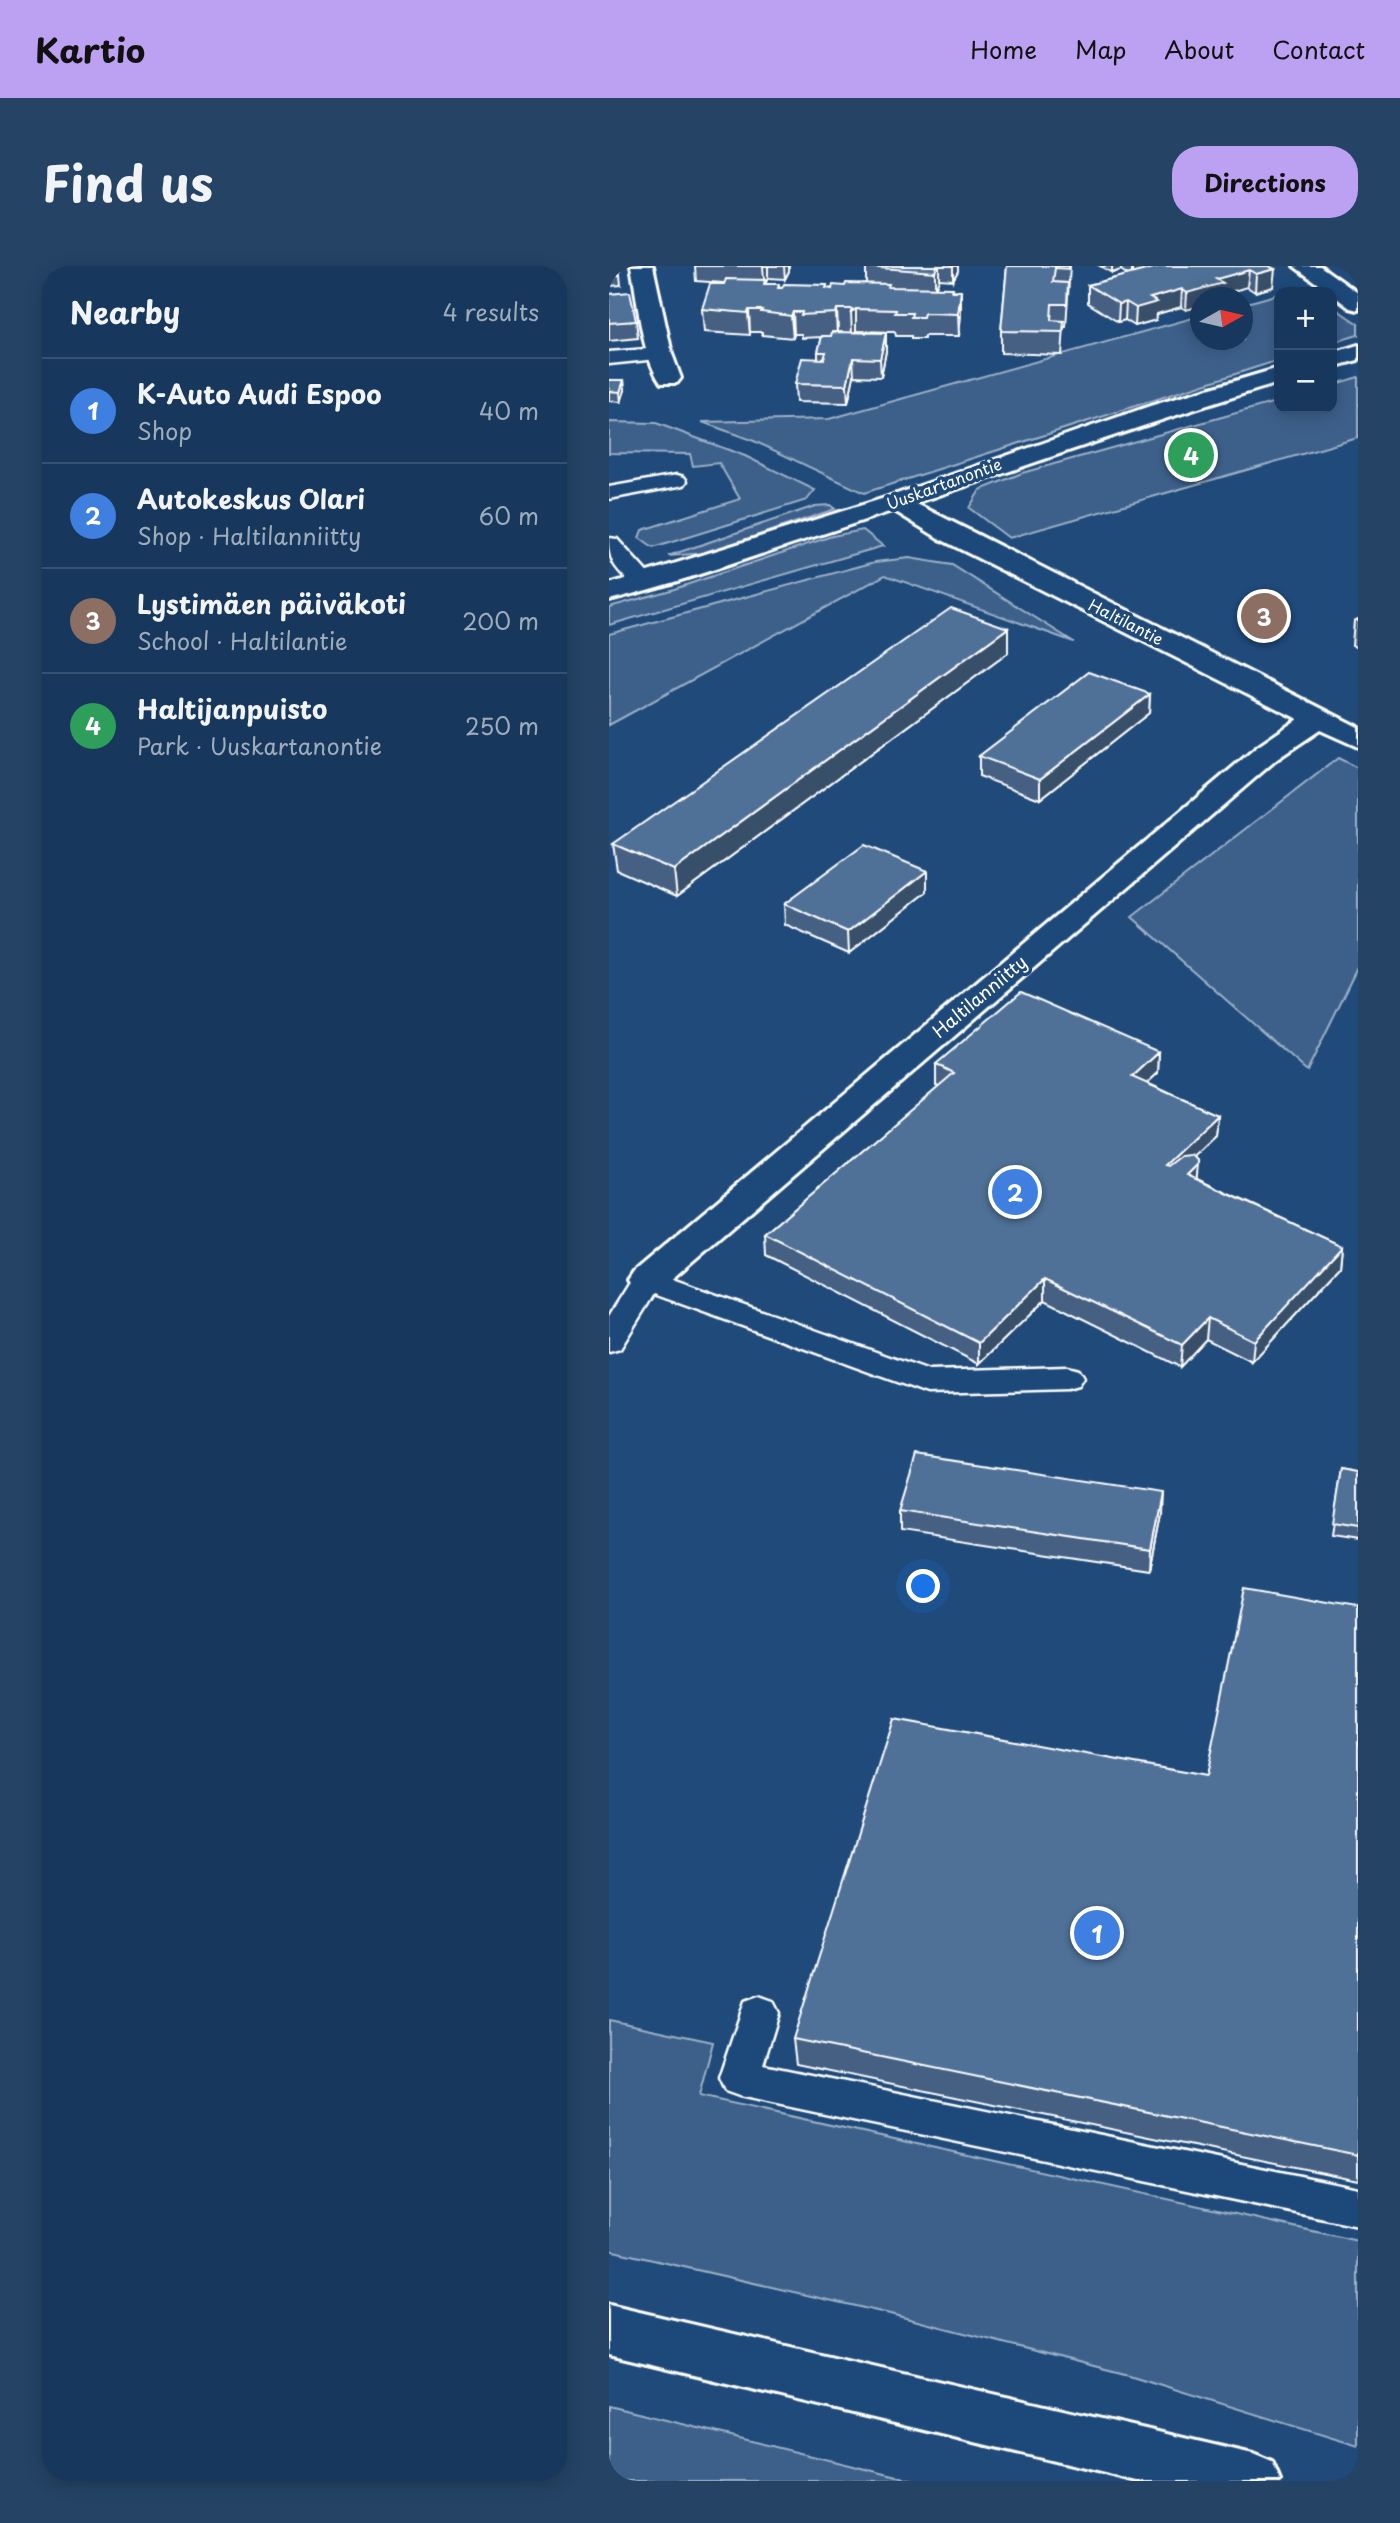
<!DOCTYPE html>
<html lang="en">
<head>
<meta charset="utf-8">
<style>
  :root { --surface:#17385c; --page:#244365; --text:#f1f3f6; --muted:#9eacbb; --line:#365272; --accent:#bca0f2 }
  body { margin:0; font-family:"Playpen Sans",sans-serif; background:var(--page); color:var(--text) }
  .controls { position:absolute; right:21px; top:21px; display:grid; overflow:hidden; border-radius:14px; box-shadow:0 4px 18px #0003 }
  .controls button { width:63px; height:63px; display:grid; place-items:center; padding:0; border:0; border-bottom:2px solid var(--line); background:var(--surface); color:var(--text); font:35px sans-serif }
  .compass { position:absolute; left:581px; top:21px; width:63px; height:63px; border-radius:50%; background:var(--surface); box-shadow:0 4px 18px #0003; rotate:82deg }
  .you { position:absolute; left:315px; top:1321px; width:24px; height:24px; margin:-18px; border:5px solid #fff; border-radius:50%; background:#1a73e8; box-shadow:0 0 0 10px #1a73e833 }
  .badge { display:grid; place-items:center; width:46px; height:46px; border-radius:50%; background:var(--accent); color:#fff; font-size:23px; font-weight:700 }
  .pin { position:absolute; translate:-50% -50%; border:4px solid #fff; box-shadow:0 2px 7px #0006 }
  .list { margin:0; padding:0; list-style:none }
  h2 { display:flex; justify-content:space-between; align-items:center; height:91px; margin:0; padding:0 28px; font-size:30px }
  h2 small { font-size:23px; font-weight:400; color:var(--muted) }
  .list li { display:grid; grid-template-columns:46px 1fr auto; gap:21px; align-items:center; box-sizing:border-box; height:105px; padding:0 28px; border-top:2px solid var(--line) }
  .list b { display:block; font-size:26px; white-space:nowrap }
  .list p { margin:0; font-size:23px; white-space:nowrap; color:var(--muted) }
  .list em { font-size:23px; font-style:normal; color:var(--muted) }
  .map { position:relative; flex:none; width:749px; height:2215px; overflow:hidden; border-radius:28px }
  header { display:flex; align-items:center; gap:42px; box-sizing:border-box; height:98px; padding:0 35px; background:var(--accent); color:#111 }
  header strong { font-size:33px }
  nav { display:flex; gap:38px; margin-inline-start:auto; font-size:24px }
  .intro { display:flex; align-items:center; justify-content:space-between; box-sizing:border-box; height:168px; padding:0 42px }
  h1 { margin:0; font-size:49px }
  .button { padding:18px 32px; border-radius:28px; background:var(--accent); color:#111; font-size:24px; font-weight:700 }
  main { display:flex; gap:42px; padding:0 42px }
  aside { flex:1; background:var(--surface); border-radius:28px; box-shadow:0 4px 18px #0003 }
  .map>svg:first-child { display:block }
  .green { fill:#3c618b; stroke:#9eb0c5; stroke-width:2 }
  .lines { fill:none; stroke-linecap:round; stroke-linejoin:round }
  .lane-casing { stroke:#fff; stroke-width:5 }
  .street-casing { stroke:#fff; stroke-width:6 }
  .secondary-casing { stroke:#fff; stroke-width:6 }
  .highway-casing { stroke:#fff; stroke-width:6 }
  .lane { fill:#1f4a7a; fill-rule:evenodd }
  .street { fill:#1f4a7a; fill-rule:evenodd }
  .secondary { fill:#1f4a7a; fill-rule:evenodd }
  .highway { fill:#1f4a7a; fill-rule:evenodd }
  .wall { fill:#456182; stroke:#fff; stroke-width:2 }
  .shaded-wall { fill:#384f6a; stroke:#fff; stroke-width:2 }
  .building { fill:#507197; stroke:#fff; stroke-width:2 }
  .labels { text-anchor:middle; stroke-width:7; stroke-linejoin:round; paint-order:stroke }
  .far-street-label { font-size:16px; fill:#fff; stroke:#1f4a7a }
  .street-label { font-size:18px; fill:#fff; stroke:#1f4a7a }
</style>
</head>
<body>
<header>
<strong>Kartio</strong>
<nav><a>Home</a><a>Map</a><a>About</a><a>Contact</a></nav>
</header>
<div class="intro"><h1>Find us</h1><a class="button">Directions</a></div>
<main>
<aside>
<h2>Nearby<small>4 results</small></h2>
<ul class="list">
<li><span class="badge" style="background:#3f7fe0">1</span><div><b>K-Auto Audi Espoo</b><p>Shop</p></div><em>40 m</em></li>
<li><span class="badge" style="background:#3f7fe0">2</span><div><b>Autokeskus Olari</b><p>Shop · Haltilanniitty</p></div><em>60 m</em></li>
<li><span class="badge" style="background:#8d6e63">3</span><div><b>Lystimäen päiväkoti</b><p>School · Haltilantie</p></div><em>200 m</em></li>
<li><span class="badge" style="background:#2e9e5b">4</span><div><b>Haltijanpuisto</b><p>Park · Uuskartanontie</p></div><em>250 m</em></li>
</ul>
</aside>
<div class="map">
<svg width="749" height="2215" viewBox="0 0 749 2215">
  <rect width="100%" height="100%" fill="#1f4a7a"/>
  <filter id="ink" filterUnits="userSpaceOnUse"><feTurbulence type="fractalNoise" baseFrequency=".0143" numOctaves="2"/><feDisplacementMap in="SourceGraphic" scale="14" xChannelSelector="R" yChannelSelector="G"/><feConvolveMatrix kernelMatrix="1 2 1 2 8 2 1 2 1" color-interpolation-filters="sRGB"/></filter>
  <g filter="url(#ink)">
    <g class="green">
      <polygon points="670,28 670,94 255,227 145,175 93,156 220,153 591,50 592,74 634,74 634,38"/>
      <polygon points="723,40 749,58 749,69 723,77"/>
      <polygon points="749,111 749,172 400,272 360,242 371,224 413,207 670,135 670,142 723,142 723,119"/>
      <polygon points="0,156 47,157 136,190 206,224 198,234 44,282 30,272 33,264 131,233 110,197 84,200 81,188 0,187"/>
      <polygon points="221,239 226,243 97,287 59,290 206,240"/>
      <polygon points="254,264 274,280 0,359 0,341 62,324 223,270"/>
      <polygon points="300,292 343,299 465,376 276,309 0,459 0,368 266,296"/>
      <polygon points="729,492 749,502 749,701 698,805 523,651"/>
      <polygon points="0,1754 104,1776 90,1830 749,1975 749,2180 520,2109 281,2048 0,1984"/>
      <polygon points="0,2140 305,2215 0,2215"/>
    </g>
    <g class="lines">
      <g class="lane-casing">
        <g id="lane">
          <polygon points="51,82 58,84 61,88 58,92 0,98 0,86"/>
          <polygon points="68,209 75,211 78,215 75,219 0,233 0,221"/>
          <path d="M0,272L8,273L43,312L46,317L43,322H27C8,303 0,299 0,272Z"/>
          <polygon points="38,1004 320,1105 458,1101 469,1104 474,1112 469,1120 458,1123 318,1127 45,1028 11,1083 0,1086 0,1050 27,1007"/>
          <polygon points="150,1730 164,1735 170,1747 154,1799 749,1922 749,1960 130,1830 116,1825 110,1812 136,1735"/>
        </g>
      </g>
      <g class="street-casing">
        <g id="street">
          <path d="M22,0H44L63,88L72,112L68,117H52C32,89 29,34 22,0Z"/>
          <polygon points="685,0 711,0 749,27 749,44 741,42"/>
          <polygon points="288,228 749,461 749,481 711,464 668,493 51,1023 38,1027 25,1023 19,1014 25,1005 648,481 689,453 331,273 279,241 275,236 279,231"/>
        </g>
      </g>
      <g class="secondary-casing">
        <g id="secondary">
          <polygon points="749,79 749,94 723,101 723,87"/>
          <path d="M670,102V117C506,166 346,226 182,278C122,298 62,319 0,334V318L279,231L541,140Z"/>
        </g>
      </g>
      <g class="highway-casing">
        <polygon id="highway" points="0,2039 644,2188 663,2196 671,2215 529,2215 0,2089"/>
      </g>
      <use href="#lane" class="lane"/>
      <use href="#street" class="street"/>
      <use href="#secondary" class="secondary"/>
      <use href="#highway" class="highway"/>
    </g>
    <g class="wall">
      <polygon points="86,0 180,0 180,5 176,13 159,12 156,18 170,18 170,22 218,19 218,22 223,23 257,17 257,0 349,0 349,5 344,14 330,13 326,22 352,25 352,47 350,70 315,70 315,73 302,73 302,70 287,70 286,66 247,65 246,66 277,67 277,85 272,111 245,110 239,137 187,136 186,118 209,93 209,86 213,71 193,72 193,68 185,68 184,72 153,69 153,66 141,66 141,69 95,66 93,43 116,17 87,15"/>
      <polygon points="398,0 461,0 457,61 455,61 453,89 392,87 392,65"/>
      <polygon points="491,0 660,0 664,21 646,26 638,21 614,28 613,32 592,32 577,44 572,41 548,48 547,54 526,60 516,54 509,56 479,37 479,19 519,9 512,4 503,7"/>
      <polygon points="0,3 11,9 12,19 2,20 0,12"/>
      <polygon points="0,28 27,55 29,72 0,75"/>
      <polygon points="0,114 15,114 16,124 12,136 0,135"/>
      <polygon points="749,353 749,382 743,379 745,355"/>
      <polygon points="399,362 399,387 68,630 8,604 4,578"/>
      <polygon points="541,428 540,447 431,533 370,510 370,490"/>
      <polygon points="318,605 318,626 240,687 176,659 175,638"/>
      <polygon points="550,786 549,807 538,817 609,849 607,870 584,891 588,913 733,980 731,1001 643,1096 597,1073 571,1101 436,1034 370,1098 157,989 156,968 330,820 327,819 327,798"/>
      <polygon points="732,1203 749,1206 749,1274 722,1270"/>
      <polygon points="291,1245 551,1247 540,1304 291,1266"/>
      <polygon points="749,1342 749,1914 187,1798 184,1773 597,1510"/>
    </g>
    <g class="shaded-wall">
      <polygon points="154,0 159,0 159,12 156,18 157,40"/>
      <polygon points="175,0 180,0 180,5 176,13"/>
      <polygon points="328,0 330,0 330,13 326,23 326,6"/>
      <polygon points="344,0 349,0 349,5 344,14"/>
      <polygon points="503,0 512,0 512,4 503,7"/>
      <polygon points="523,0 560,0 523,11"/>
      <polygon points="666,3 664,21 646,26 647,8"/>
      <polygon points="640,4 638,21 614,28 613,32 592,32 592,40 577,44 578,27 607,13"/>
      <polygon points="573,23 572,41 548,48 547,54 526,60 527,42 541,32"/>
      <polygon points="352,25 352,47 350,70 349,48"/>
      <polygon points="517,36 516,54 509,56 510,38"/>
      <polygon points="228,43 229,65 228,70 227,47"/>
      <polygon points="247,43 247,65 243,68 242,46"/>
      <polygon points="140,44 141,66 141,69 139,47"/>
      <polygon points="184,46 185,68 184,72 182,50"/>
      <polygon points="277,67 277,85 272,111 271,93"/>
      <polygon points="244,92 245,110 239,137 238,119"/>
      <polygon points="15,114 16,124 12,136 11,126"/>
      <polygon points="399,362 399,387 68,630 65,604"/>
      <polygon points="541,428 540,447 431,533 431,513"/>
      <polygon points="318,605 318,626 240,687 239,666"/>
      <polygon points="550,786 549,807 522,832 523,811"/>
      <polygon points="609,849 607,870 554,920 556,899"/>
      <polygon points="589,898 587,919 578,909"/>
      <polygon points="733,980 731,1001 643,1096 645,1075"/>
      <polygon points="436,1013 436,1034 370,1098 370,1077"/>
      <polygon points="599,1052 597,1073 571,1101 573,1079"/>
      <polygon points="552,1226 551,1247 540,1304 541,1283"/>
    </g>
    <g class="building">
      <polygon points="257,0 328,0 326,6 256,1"/>
      <polygon points="398,0 460,0 460,3 446,2 444,16 459,17 458,38 443,38 442,54 455,55 454,66 392,65"/>
      <polygon points="552,0 660,0 666,3 647,8 640,4 607,13 614,17 578,27 573,23 541,32 548,36 527,42 517,36 510,38 479,19"/>
      <polygon points="10,2 11,9 1,10 0,3"/>
      <polygon points="117,13 156,14 155,18 170,18 169,22 173,22 175,18 218,19 217,22 223,23 224,19 236,20 237,17 280,18 279,21 344,22 343,25 352,25 349,48 315,47 314,51 302,51 303,47 286,47 287,44 247,43 242,46 243,43 228,43 227,47 192,49 193,46 184,46 182,50 152,46 153,44 140,44 139,47 93,43 101,18 115,18"/>
      <polygon points="21,26 27,55 0,57 0,28"/>
      <polygon points="223,66 277,67 271,93 244,92 238,119 186,118 193,92 215,93 217,86 209,86 213,70 222,70"/>
      <polygon points="0,114 15,114 11,126 0,125"/>
      <polygon points="342,342 399,362 65,604 4,578"/>
      <polygon points="480,406 541,428 431,513 370,490"/>
      <polygon points="255,579 318,605 239,666 175,638"/>
      <polygon points="412,726 550,786 523,811 609,849 556,899 559,900 572,890 582,889 589,894 589,898 578,909 733,980 645,1075 599,1052 573,1079 436,1013 370,1077 156,968 345,807 327,798"/>
      <polygon points="308,1189 552,1226 541,1283 291,1245"/>
      <polygon points="732,1203 749,1206 749,1262 723,1258"/>
      <polygon points="635,1322 749,1342 749,1889 184,1773 285,1453 597,1510"/>
    </g>
  </g>
  <g class="labels">
    <g class="far-street-label">
      <text transform="translate(335 218) rotate(-20)" y="6">Uuskartanontie</text>
      <text transform="translate(517 356) rotate(27)" y="6">Haltilantie</text>
    </g>
    <g class="street-label">
      <text transform="translate(371 731) rotate(-40)" y="6">Haltilanniitty</text>
    </g>
  </g>
</svg>
<div class="controls">
<button>+</button>
<button>−</button>
</div>
<svg class="compass" viewBox="-18 -18 36 36"><path d="M0-13l5 13h-10z" fill="#e53935"/><path d="M0 13l5-13h-10z" fill="#9eacbb"/></svg>
<div class="you"></div>
<div class="pin badge" style="left:488px;top:1667px;background:#3f7fe0">1</div>
<div class="pin badge" style="left:406px;top:926px;background:#3f7fe0">2</div>
<div class="pin badge" style="left:655px;top:350px;background:#8d6e63">3</div>
<div class="pin badge" style="left:582px;top:189px;background:#2e9e5b">4</div>
</div>
</main>
</body>
</html>
